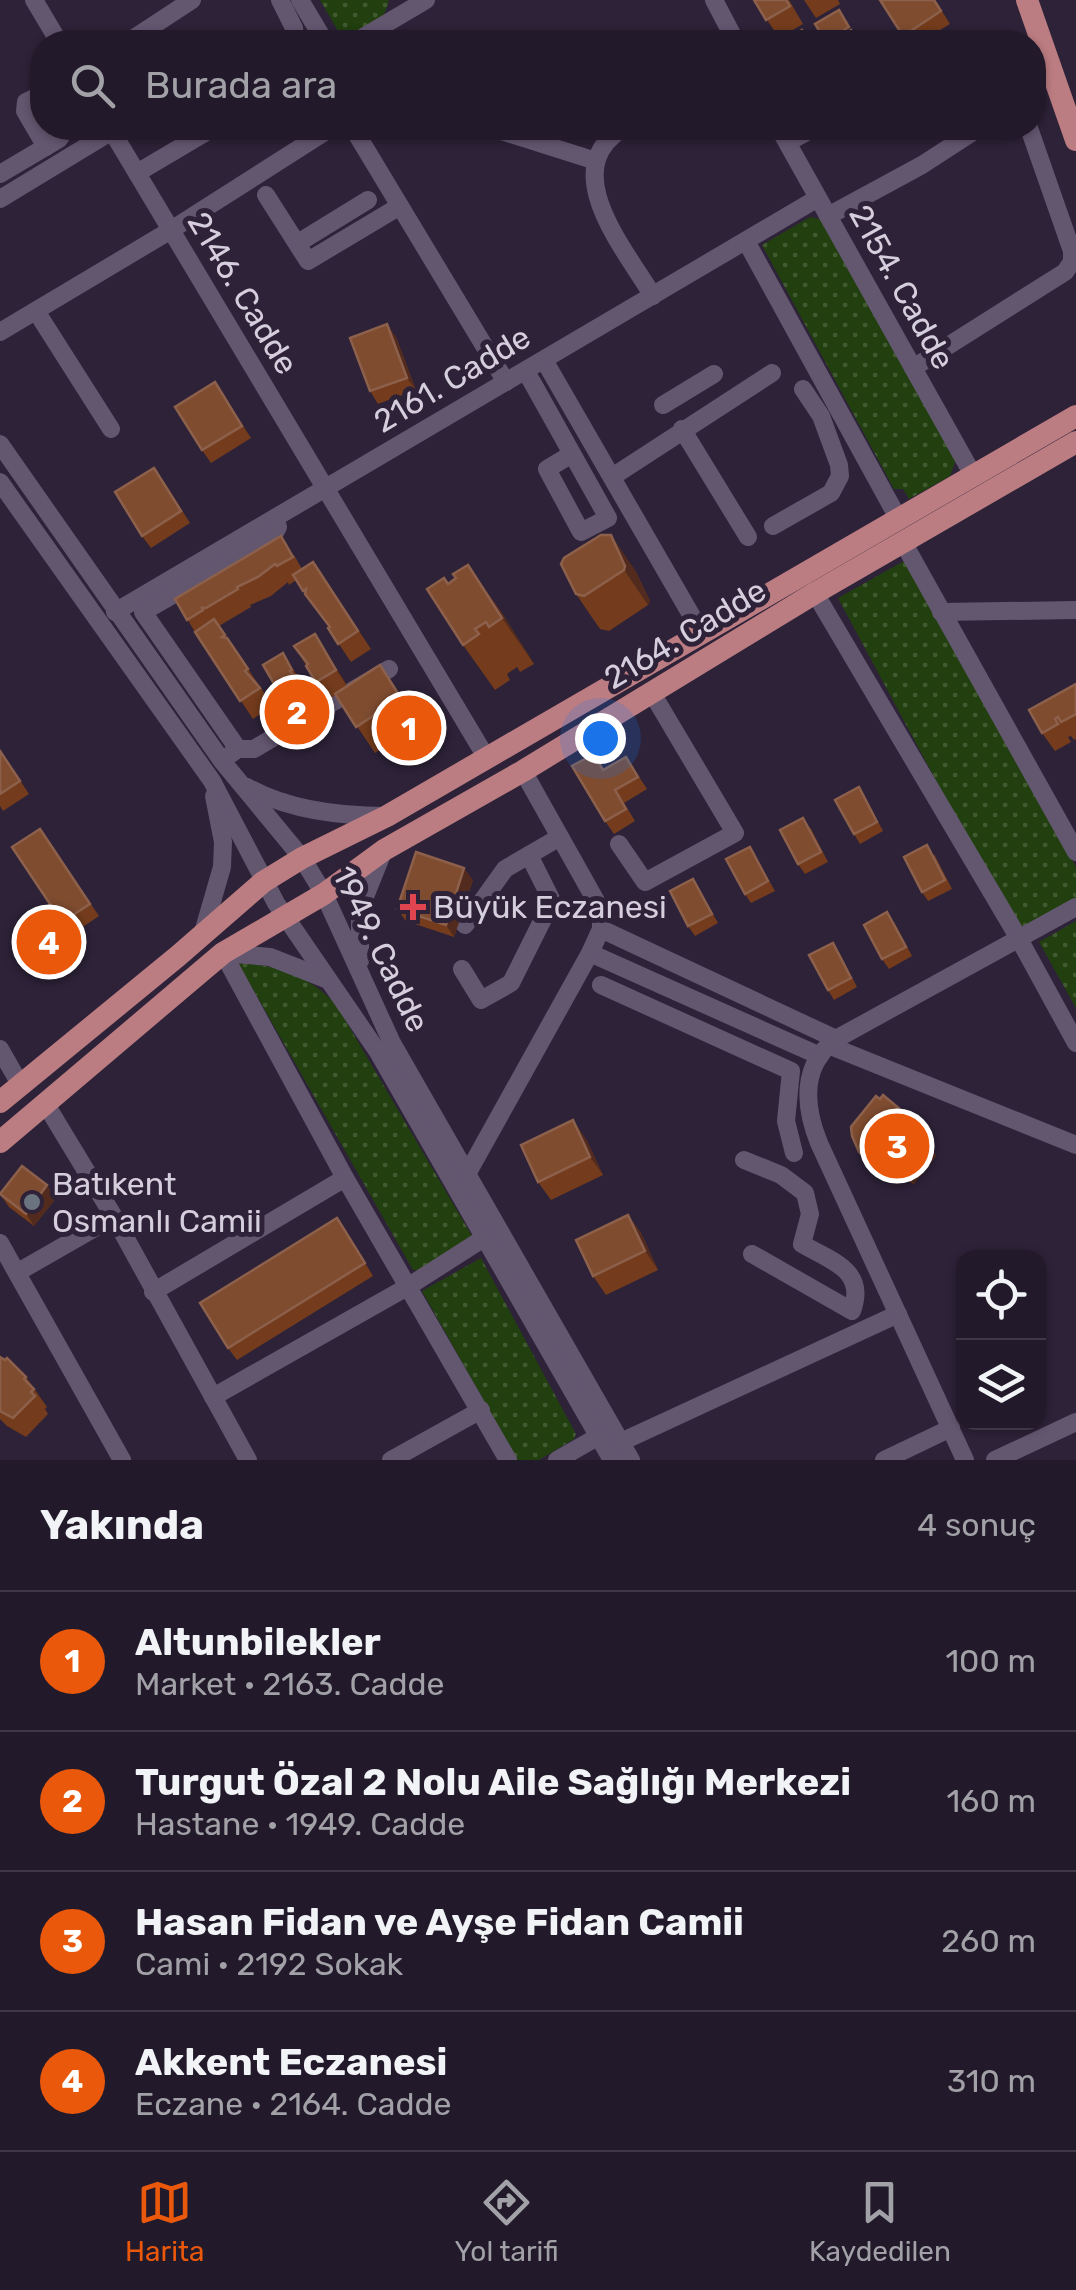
<!DOCTYPE html>
<html lang="tr">
<head>
<meta charset="utf-8">
<style>
  :root { --surface:#221a2a; --page:#2a2332; --text:#f1f3f6; --muted:#a2a1a8; --line:#3f3847; --accent:#ea580c }
  body { margin:0; font-family:Rubik,sans-serif; background:var(--page); color:var(--text) }
  .controls { position:absolute; right:30px; bottom:30px; display:grid; overflow:hidden; border-radius:20px; box-shadow:0 2px 8px #0004 }
  .controls button { width:90px; height:90px; display:grid; place-items:center; padding:0; border:0; border-bottom:2px solid var(--line); background:var(--surface); color:var(--text); font:50px sans-serif }
  .you { position:absolute; left:600px; top:738px; width:35px; height:35px; margin:-25px; border:8px solid #fff; border-radius:50%; background:#1a73e8; box-shadow:0 0 0 15px #1a73e833 }
  .badge { display:grid; place-items:center; width:65px; height:65px; border-radius:50%; background:var(--accent); color:#fff; font-size:32px; font-weight:700 }
  .pin { position:absolute; translate:-50% -50%; border:5px solid #fff; box-shadow:0 2px 10px #0006 }
  .list { margin:0; padding:0; list-style:none }
  h2 { display:flex; justify-content:space-between; align-items:center; height:130px; margin:0; padding:0 40px; font-size:42px }
  h2 small { font-size:32px; font-weight:400; color:var(--muted) }
  .list li { display:grid; grid-template-columns:65px 1fr auto; gap:30px; align-items:center; box-sizing:border-box; height:140px; padding:0 40px; border-top:2px solid var(--line) }
  .list b { display:block; font-size:38px; white-space:nowrap }
  .list p { margin:0; font-size:32px; white-space:nowrap; color:var(--muted) }
  .list em { font-size:32px; font-style:normal; color:var(--muted) }
  .icon { flex:none; width:55px; height:55px; fill:none; stroke:currentColor; stroke-width:2; stroke-linecap:round; stroke-linejoin:round }
  .map { position:relative; flex:none; width:1076px; height:1460px; overflow:hidden }
  .search { position:absolute; background:var(--surface); box-shadow:0 2px 8px #0004; left:30px; right:30px; top:30px; height:110px; display:flex; align-items:center; gap:25px; box-sizing:border-box; padding:0 35px; border-radius:40px; color:var(--muted); font-size:38px }
  .sheet { height:690px; background:var(--surface) }
  nav { display:flex; justify-content:space-around; align-items:center; box-sizing:border-box; height:140px; border-top:2px solid var(--line); background:var(--surface); font-size:28px; color:var(--muted) }
  nav a { display:grid; justify-items:center; gap:5px }
  nav .on { color:var(--accent) }
  .map>svg:first-child { display:block }
  .park { fill:url(#park-dots) }
  .lines { fill:none; stroke-linecap:round; stroke-linejoin:round }
  .minor { stroke:#635770; stroke-width:18 }
  .major { stroke:#bc7d82; stroke-width:22 }
  .wall { fill:#743c1c }
  .shaded-wall { fill:#532b1e }
  .building { fill:#7f4c30; stroke:#8c604b; stroke-width:2.5 }
  .health-dot { fill:#e0444e; stroke:#2d2238; stroke-width:4 }
  .worship-dot { fill:#6b7280; stroke:#2d2238; stroke-width:4 }
  .labels { text-anchor:middle; stroke-width:10; stroke-linejoin:round; paint-order:stroke }
  .street-label { font-size:32px; fill:#d5cedd; stroke:#2d2238 }
  .poi-label { font-size:32px; fill:#d5cedd; stroke:#2d2238; text-anchor:start }
</style>
</head>
<body>
<div class="map">
<svg width="1076" height="1460" viewBox="0 0 1076 1460">
  <defs>
    <pattern id="park-dots" width="8" height="8" patternUnits="userSpaceOnUse" patternTransform="scale(2.5)"><rect width="8" height="8" fill="#223f0f"/><path d="M2 2h.1M6 6h.1" fill="none" stroke="#415a32" stroke-width="1.8" stroke-linecap="round"/></pattern>
  </defs>
  <rect width="100%" height="100%" fill="#2d2238"/>
  <g class="park">
    <polygon points="320,0 388,0 389,2 383,17 342,38"/>
    <polygon points="810,217 820,219 956,460 950,476 909,499 903,489 894,489 762,245"/>
    <polygon points="904,561 1076,867 1076,899 1020,929 1012,922 838,598"/>
    <polygon points="1076,921 1076,1008 1039,942"/>
    <path d="M238,963C278,965 310,976 337,1006L475,1241L426,1271L413,1270Z"/>
    <polygon points="481,1258 576,1434 574,1439 539,1460 517,1460 422,1291"/>
  </g>
  <g class="lines">
    <g class="minor">
      <polyline points="34,0 59,42"/>
      <polyline points="280,0 294,28 296,42"/>
      <polyline points="300,0 325,42"/>
      <polyline points="714,0 736,42"/>
      <polyline points="128,42 192,0"/>
      <polyline points="355,42 426,0"/>
      <polyline points="963,42 969,40 973,42"/>
      <polyline points="42,94 26,102 25,111 46,147"/>
      <polyline points="110,128 486,757"/>
      <polyline points="353,128 506,382"/>
      <polyline points="492,128 596,161"/>
      <path d="M623,128C556,170 625,249 653,296"/>
      <polyline points="779,128 973,475"/>
      <polyline points="788,142 814,128"/>
      <polyline points="137,173 213,128"/>
      <polyline points="0,174 59,139 67,128"/>
      <polyline points="266,195 308,261 400,206"/>
      <polyline points="0,199 112,131"/>
      <polyline points="828,216 922,165 979,128"/>
      <polyline points="746,241 898,518"/>
      <polyline points="298,243 368,200"/>
      <polyline points="36,311 111,429"/>
      <polyline points="0,332 171,230 331,128"/>
      <polyline points="544,360 701,632"/>
      <polyline points="913,368 1065,272 1072,262 1072,251 1029,128"/>
      <polyline points="525,371 532,382 608,518 581,532 547,469 572,454"/>
      <polyline points="663,405 714,374"/>
      <polyline points="682,429 748,537"/>
      <polyline points="0,444 222,761 302,858 324,894 392,1043 631,1460"/>
      <polyline points="612,477 772,373"/>
      <polyline points="0,482 212,781 276,903 378,1052 612,1460"/>
      <polyline points="773,526 831,493 840,476 839,465 821,416 803,389"/>
      <polyline points="903,542 1076,852"/>
      <polyline points="815,593 1018,937 1076,1043"/>
      <polyline points="115,612 818,198"/>
      <polyline points="941,612 1076,610"/>
      <polyline points="238,749 143,612 272,538 278,527 275,518"/>
      <polyline points="231,754 238,749 254,749 389,669"/>
      <path d="M247,787C288,810 340,816 386,816"/>
      <polyline points="619,844 645,882 735,833 652,693"/>
      <polyline points="465,925 505,869 560,837"/>
      <polyline points="601,929 836,1039"/>
      <polyline points="202,936 222,867 223,842 214,796"/>
      <polyline points="590,953 820,1056"/>
      <polyline points="360,961 360,909 383,852"/>
      <polyline points="462,969 481,1000 511,983 552,901 529,855"/>
      <polyline points="326,979 270,957 223,953 345,1178 508,1460"/>
      <polyline points="601,985 791,1071 786,1121 794,1153"/>
      <polyline points="828,1045 1076,1145"/>
      <polyline points="0,1049 20,1084"/>
      <polyline points="45,1103 114,1217 248,1460"/>
      <path d="M744,1160L781,1175L805,1193L810,1214L802,1244C831,1261 867,1270 852,1311L752,1254"/>
      <polyline points="466,1176 590,953 601,929 601,910 523,771"/>
      <polyline points="0,1243 122,1460"/>
      <polyline points="18,1272 114,1217"/>
      <polyline points="153,1292 345,1178"/>
      <polyline points="213,1397 409,1286 484,1238"/>
      <polyline points="621,1442 898,1314"/>
      <polyline points="391,1460 481,1410"/>
      <polyline points="557,1460 599,1436"/>
      <polyline points="884,1460 951,1428"/>
      <path d="M965,1460L819,1143C804,1106 801,1065 836,1039L1076,907"/>
      <polyline points="995,1460 1076,1422"/>
    </g>
    <g class="major">
      <polyline points="1027,0 1076,140"/>
      <polyline points="0,1102 178,956 263,882 302,858 387,816 1076,416"/>
      <polyline points="0,1142 223,953 324,894 384,850 523,771 815,593 1076,442"/>
    </g>
  </g>
  <g class="wall">
    <polygon points="754,0 789,0 803,24 779,38"/>
    <polygon points="804,0 838,0 840,4 816,18"/>
    <polygon points="880,0 935,0 950,24 920,42 907,42"/>
    <polygon points="396,337 416,390 378,404 370,391"/>
    <polygon points="223,395 251,438 211,463 202,450"/>
    <polygon points="163,480 190,523 151,548 142,536"/>
    <polygon points="294,555 302,569 325,580 371,649 351,662 328,628 330,627 296,580 289,585 288,582 271,596 250,605 251,607 219,626 273,706 253,719 195,632 175,599"/>
    <polygon points="561,564 635,570 650,601 648,605 609,631 600,629 576,594"/>
    <polygon points="448,584 500,610 534,664 520,672 517,667 507,674 510,680 495,690 463,645"/>
    <polygon points="315,634 347,686 398,691 420,725 375,753 336,695 328,700 294,646"/>
    <polygon points="283,653 317,707 297,719 284,701"/>
    <polygon points="1076,684 1076,739 1074,740 1071,736 1068,737 1071,742 1055,751 1042,733"/>
    <polygon points="0,750 29,794 3,811 0,806"/>
    <polygon points="626,757 647,789 624,803 635,821 614,834 605,821 604,770"/>
    <polygon points="865,797 883,831 860,844 854,834"/>
    <polygon points="810,827 828,862 805,874 798,864"/>
    <polygon points="40,829 99,916 71,935 12,847"/>
    <polygon points="750,847 775,891 751,903 745,894"/>
    <polygon points="934,854 952,889 928,901 922,892"/>
    <polygon points="693,879 718,923 695,936 688,926"/>
    <polygon points="473,880 454,937 406,921 397,909"/>
    <polygon points="894,922 912,956 889,969 882,959"/>
    <polygon points="839,952 857,987 834,1000 828,990"/>
    <polygon points="586,1139 603,1175 551,1200 538,1182"/>
    <polygon points="934,1142 931,1148 936,1156 914,1184 905,1179 900,1183 884,1178 868,1165 859,1152"/>
    <polygon points="0,1194 56,1198 34,1226 9,1207"/>
    <polygon points="628,1215 641,1233 658,1270 606,1295 593,1276"/>
    <polygon points="346,1231 373,1276 237,1360 228,1348"/>
    <polygon points="0,1357 26,1377 47,1407 45,1409 48,1414 26,1437 7,1426 0,1419"/>
  </g>
  <g class="shaded-wall">
    <polygon points="387,324 396,337 416,390 407,378"/>
    <polygon points="611,535 635,570 650,601 648,605 624,570"/>
    <polygon points="468,565 500,610 534,664 502,618"/>
    <polygon points="315,634 327,653 349,688 336,670"/>
    <polygon points="380,665 398,691 420,725 401,698"/>
    <polygon points="464,868 473,880 454,937 446,925"/>
    <polygon points="573,1120 586,1139 603,1175 590,1157"/>
    <polygon points="925,1130 934,1142 931,1148 936,1156 914,1184 906,1172"/>
    <polygon points="47,1185 56,1198 34,1226 26,1214"/>
    <polygon points="628,1215 641,1233 658,1270 645,1251"/>
  </g>
  <g class="building">
    <polygon points="754,0 786,0 790,6 766,20"/>
    <polygon points="880,0 934,0 941,11 903,36"/>
    <polygon points="839,10 849,27 844,30 845,33 851,30 858,42 826,42 815,24"/>
    <polygon points="802,30 809,42 779,42"/>
    <polygon points="387,324 407,378 370,391 350,338"/>
    <polygon points="215,382 242,426 202,450 175,407"/>
    <polygon points="154,468 181,511 142,536 115,492"/>
    <polygon points="601,535 611,535 625,566 624,570 584,596 576,594 561,564 564,558"/>
    <polygon points="281,536 293,557 277,566 275,564 258,577 237,587 238,589 206,608 202,608 203,610 187,620 175,599"/>
    <polygon points="313,562 358,631 338,644 328,628 330,627 305,594 306,589 303,591 293,575"/>
    <polygon points="468,565 502,618 489,627 486,622 475,629 479,634 463,645 427,589 444,578 448,584 456,578 453,574"/>
    <polygon points="214,619 225,635 222,637 227,638 248,669 245,671 260,688 240,701 195,632"/>
    <polygon points="315,634 336,670 316,682 306,666 308,664 294,646"/>
    <polygon points="283,653 292,670 290,671 304,689 284,701 263,665"/>
    <polygon points="380,665 401,698 356,727 335,694"/>
    <polygon points="1076,684 1076,714 1061,722 1058,717 1055,719 1058,724 1042,733 1029,710"/>
    <polygon points="0,751 20,781 0,794"/>
    <polygon points="594,754 603,770 626,757 638,777 615,790 626,809 605,821 572,766"/>
    <polygon points="859,787 877,822 854,834 835,800"/>
    <polygon points="803,818 821,852 798,864 780,830"/>
    <polygon points="40,829 90,904 62,922 12,847"/>
    <polygon points="927,845 945,880 922,892 904,857"/>
    <polygon points="750,847 768,881 745,894 726,859"/>
    <polygon points="416,852 464,868 446,925 397,909"/>
    <polygon points="693,879 712,914 688,926 670,891"/>
    <polygon points="887,912 906,947 882,959 864,925"/>
    <polygon points="833,943 851,978 828,990 809,955"/>
    <polygon points="883,1095 925,1130 922,1137 928,1143 906,1172 896,1167 891,1171 875,1166 859,1152 852,1136 851,1127 876,1096 880,1099"/>
    <polygon points="573,1120 590,1157 538,1182 521,1145"/>
    <polygon points="22,1166 47,1185 26,1214 0,1194"/>
    <polygon points="628,1215 645,1251 593,1276 576,1240"/>
    <polygon points="337,1218 365,1263 228,1348 200,1303"/>
    <polygon points="0,1357 5,1360 7,1358 26,1377 24,1379 34,1389 31,1392 35,1396 13,1418 0,1411"/>
  </g>
  <path class="health-dot" d="M408 892h10v10h10v10h-10v10h-10v-10h-10v-10h10z"/>
  <circle class="worship-dot" cx="32" cy="1202" r="10"/>
  <g class="labels">
    <g class="street-label">
      <text transform="translate(902 287) rotate(61)" y="11">2154. Cadde</text>
      <text transform="translate(243 293) rotate(59)" y="11">2146. Cadde</text>
      <text transform="translate(452 379) rotate(-31)" y="11">2161. Cadde</text>
      <text transform="translate(685 634) rotate(-31)" y="11">2164. Cadde</text>
      <text transform="translate(381 949) rotate(64)" y="11">1949. Cadde</text>
    </g>
    <g class="poi-label">
      <text x="433" y="918">Büyük Eczanesi</text>
      <text x="52" y="1195">Batıkent<tspan x="52" dy="37">Osmanlı Camii</tspan></text>
    </g>
  </g>
</svg>
<div class="controls">
<button><svg class="icon" aria-label="locate" viewBox="0 0 24 24"><circle cx="12" cy="12" r="6"/><path d="M12 2v4M12 18v4M2 12h4M18 12h4"/></svg></button>
<button><svg class="icon" aria-label="layers" viewBox="0 0 24 24"><path d="M12 4l9 5-9 5-9-5zM3 14l9 5 9-5"/></svg></button>
</div>
<div class="you"></div>
<div class="pin badge" style="left:409px;top:728px">1</div>
<div class="pin badge" style="left:297px;top:712px">2</div>
<div class="pin badge" style="left:897px;top:1146px">3</div>
<div class="pin badge" style="left:49px;top:942px">4</div>
<div class="search"><svg class="icon" aria-label="search" viewBox="0 0 24 24"><circle cx="10" cy="10" r="6"/><path d="M15 15l6 6"/></svg>Burada ara</div>
</div>
<section class="sheet">
<h2>Yakında<small>4 sonuç</small></h2>
<ul class="list">
<li><span class="badge">1</span><div><b>Altunbilekler</b><p>Market · 2163. Cadde</p></div><em>100 m</em></li>
<li><span class="badge">2</span><div><b>Turgut Özal 2 Nolu Aile Sağlığı Merkezi</b><p>Hastane · 1949. Cadde</p></div><em>160 m</em></li>
<li><span class="badge">3</span><div><b>Hasan Fidan ve Ayşe Fidan Camii</b><p>Cami · 2192 Sokak</p></div><em>260 m</em></li>
<li><span class="badge">4</span><div><b>Akkent Eczanesi</b><p>Eczane · 2164. Cadde</p></div><em>310 m</em></li>
</ul>
</section>
<nav>
<a class="on"><svg class="icon" aria-label="map" viewBox="0 0 24 24"><path d="M3 6l6-2 6 2 6-2v14l-6 2-6-2-6 2zM9 4v14M15 6v14"/></svg>Harita</a>
<a><svg class="icon" aria-label="directions" viewBox="0 0 24 24"><path d="M12 3l9 9-9 9-9-9zM9 14v-3h6M13 9l2 2-2 2"/></svg>Yol tarifi</a>
<a><svg class="icon" aria-label="saved" viewBox="0 0 24 24"><path d="M7 4h10v16l-5-4-5 4z"/></svg>Kaydedilen</a>
</nav>
</body>
</html>
